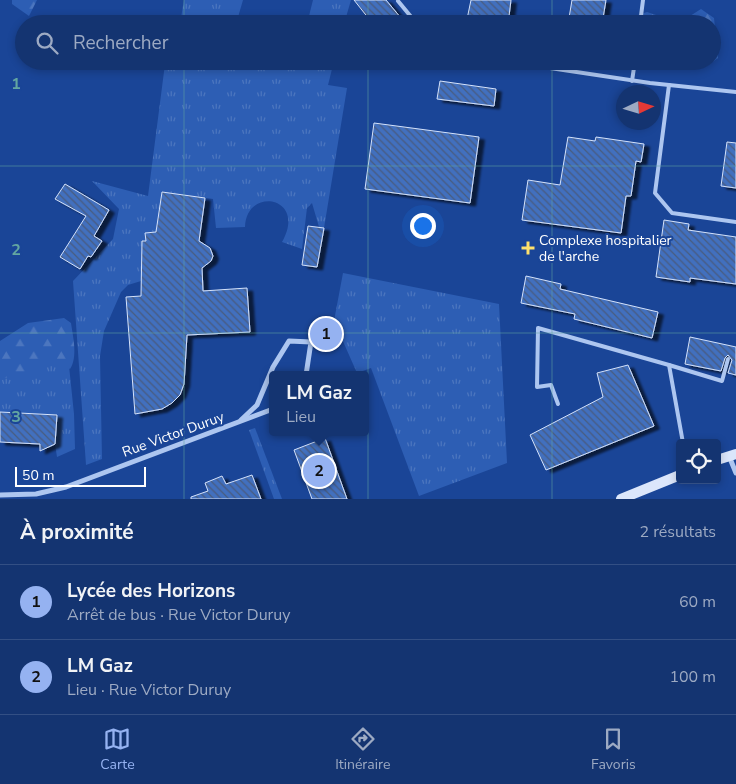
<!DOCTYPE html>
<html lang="fr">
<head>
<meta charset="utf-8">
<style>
  :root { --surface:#143471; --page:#1d3c76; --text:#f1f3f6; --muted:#9daac3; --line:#334f84; --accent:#95b2f1 }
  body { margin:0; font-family:"Nunito Sans",sans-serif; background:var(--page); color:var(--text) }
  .controls { position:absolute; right:15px; bottom:15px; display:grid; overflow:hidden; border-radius:5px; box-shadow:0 2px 8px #0003 }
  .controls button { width:45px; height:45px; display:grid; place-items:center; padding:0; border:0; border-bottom:1px solid var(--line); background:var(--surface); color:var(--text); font:25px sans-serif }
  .compass { position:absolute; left:616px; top:85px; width:45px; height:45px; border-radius:50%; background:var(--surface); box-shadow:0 2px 8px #0003; rotate:86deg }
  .scale { position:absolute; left:15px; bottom:12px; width:131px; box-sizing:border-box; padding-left:5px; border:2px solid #fff; border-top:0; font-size:14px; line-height:18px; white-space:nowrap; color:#fff; -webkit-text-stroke:4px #1a4597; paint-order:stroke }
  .you { position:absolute; left:422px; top:225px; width:18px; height:18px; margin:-12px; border:4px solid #fff; border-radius:50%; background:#1a73e8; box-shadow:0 0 0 8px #1a73e833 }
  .badge { display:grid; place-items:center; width:32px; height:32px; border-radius:50%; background:var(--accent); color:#111; font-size:16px; font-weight:700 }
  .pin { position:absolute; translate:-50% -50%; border:2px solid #fff; box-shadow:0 1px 5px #0006 }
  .popup { position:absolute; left:269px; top:371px; width:100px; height:65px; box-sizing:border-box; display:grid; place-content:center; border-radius:5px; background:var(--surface); filter:drop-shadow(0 1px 4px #0005); font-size:16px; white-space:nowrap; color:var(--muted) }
  .popup b { font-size:19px; color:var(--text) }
  .popup::after { content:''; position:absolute; left:50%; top:100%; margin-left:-10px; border:10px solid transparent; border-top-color:var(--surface) }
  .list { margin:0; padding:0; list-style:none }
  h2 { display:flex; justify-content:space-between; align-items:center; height:65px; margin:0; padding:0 20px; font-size:21px }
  h2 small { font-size:16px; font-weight:400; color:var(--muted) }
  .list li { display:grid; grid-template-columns:32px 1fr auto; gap:15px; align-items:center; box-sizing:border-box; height:75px; padding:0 20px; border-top:1px solid var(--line) }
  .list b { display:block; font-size:19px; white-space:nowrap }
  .list p { margin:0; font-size:16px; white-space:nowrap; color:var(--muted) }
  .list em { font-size:16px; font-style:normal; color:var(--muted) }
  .icon { flex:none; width:28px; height:28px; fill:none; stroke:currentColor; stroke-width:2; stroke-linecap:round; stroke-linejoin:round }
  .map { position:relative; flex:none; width:736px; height:499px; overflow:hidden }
  .search { position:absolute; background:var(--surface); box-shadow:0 2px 8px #0003; left:15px; right:15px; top:15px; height:55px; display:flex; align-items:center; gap:12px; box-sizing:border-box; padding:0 18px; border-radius:28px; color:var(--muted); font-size:19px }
  .sheet { height:215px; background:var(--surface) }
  nav { display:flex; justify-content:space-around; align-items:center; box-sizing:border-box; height:70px; border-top:1px solid var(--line); background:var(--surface); font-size:14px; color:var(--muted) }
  nav a { display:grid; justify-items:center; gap:2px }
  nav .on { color:var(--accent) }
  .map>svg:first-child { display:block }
  .grass { fill:url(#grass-tufts) }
  .forest { fill:url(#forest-firs) }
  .building { fill:url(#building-back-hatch); stroke:#d4e2fb; filter:url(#shadow) }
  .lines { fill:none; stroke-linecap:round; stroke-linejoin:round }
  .lane { stroke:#adc6f0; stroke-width:4 }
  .street { stroke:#adc6f0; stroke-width:5 }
  .secondary { stroke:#dbe6fb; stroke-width:10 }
  .grid { fill:none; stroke:#63a6a1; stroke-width:1; stroke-opacity:0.55 }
  .poi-dot { fill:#ffe16c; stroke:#1a4597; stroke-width:2 }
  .labels { text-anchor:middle; stroke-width:4; stroke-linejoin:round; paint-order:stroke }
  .poi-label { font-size:14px; fill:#fff; stroke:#1a4597; text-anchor:start }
  .street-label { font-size:14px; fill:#fff; stroke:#1a4597 }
  .grid-label { font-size:16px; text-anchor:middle; font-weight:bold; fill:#63a6a1; stroke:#1a4597; stroke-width:4; stroke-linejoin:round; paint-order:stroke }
</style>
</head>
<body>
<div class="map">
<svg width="736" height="499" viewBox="0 0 736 499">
  <defs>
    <pattern id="grass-tufts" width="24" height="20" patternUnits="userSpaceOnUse" patternTransform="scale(1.25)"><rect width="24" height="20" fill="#2d5eb4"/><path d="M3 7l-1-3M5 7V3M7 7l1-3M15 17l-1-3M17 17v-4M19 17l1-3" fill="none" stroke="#4c76bf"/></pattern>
    <pattern id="forest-firs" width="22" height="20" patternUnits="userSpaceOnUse" patternTransform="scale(1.25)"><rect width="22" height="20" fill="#2d5eb4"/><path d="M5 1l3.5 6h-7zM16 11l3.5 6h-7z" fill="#4c76bf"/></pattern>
    <pattern id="building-back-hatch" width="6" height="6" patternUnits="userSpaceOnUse" patternTransform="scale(1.25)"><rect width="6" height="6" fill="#426fbe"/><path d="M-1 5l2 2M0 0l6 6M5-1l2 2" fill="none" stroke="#485c7f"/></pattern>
    <filter id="shadow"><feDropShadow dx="5.5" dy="3" stdDeviation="1" flood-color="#0009"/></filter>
  </defs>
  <rect width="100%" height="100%" fill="#1a4597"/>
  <g class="grass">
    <polygon points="184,0 243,0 236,24 180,24"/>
    <polygon points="313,0 351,0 344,24 307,24"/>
    <path d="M174,61H334L328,85L347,88L324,228L319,227L312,203L307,208L302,249L282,242C308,196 246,186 245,227L216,228L213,199L162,192L160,232L146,233V241H142L141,281L128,285L121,292L104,331L100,356L102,459L86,465L73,281L113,239L119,209L92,181L148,196L165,64L173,63Z"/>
    <polygon points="343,273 499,304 507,463 419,496 371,368 357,373 334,321"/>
    <polygon points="64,318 74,414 75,449 57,457 55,444 57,415 0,412 0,371"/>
    <polygon points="255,428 282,499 274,499 249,430"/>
  </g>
  <g class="forest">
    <polygon points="12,0 37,0 29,16 12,4"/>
    <polygon points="701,9 714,18 718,58 707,66 697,61 712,61 712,24 690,24 690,16"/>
    <polygon points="647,12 659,16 662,24 634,24 638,15"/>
    <path d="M64,318L71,323C73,337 78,357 70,369C61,364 55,358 45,354L23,374L0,379V341L28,323Z"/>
  </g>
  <g class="building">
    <polygon points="354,0 386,0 406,24 373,24"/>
    <polygon points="471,0 511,0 508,24 466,24"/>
    <polygon points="572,0 606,0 602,24 568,24"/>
    <polygon points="440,81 496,89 494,106 437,99"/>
    <polygon points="374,123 479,137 470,203 365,189"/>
    <polygon points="568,137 595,141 596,137 644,144 641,162 636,161 631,196 626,196 621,233 522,220 528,180 560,185"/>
    <polygon points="727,142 736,143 736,188 721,186"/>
    <polygon points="65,184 109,210 94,236 102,241 91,257 88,256 80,269 60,257 86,216 55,199"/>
    <polygon points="162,192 205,198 199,241 210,248 213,256 211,261 202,268 203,291 247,288 250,332 187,335 184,384 180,395 172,403 162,409 135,414 126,297 141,296 142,241 146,241 145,233 156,232"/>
    <polygon points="664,220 689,224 688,230 736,237 736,284 690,278 690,282 656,277"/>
    <polygon points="308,226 324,228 317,267 302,265"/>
    <polygon points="526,276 561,284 560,289 658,312 652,338 574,319 575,314 521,303"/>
    <polygon points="690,337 736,347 736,375 728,373 732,360 728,355 725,358 721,371 685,364"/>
    <polygon points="628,365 654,426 546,470 530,435 603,397 597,373"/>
    <polygon points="0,412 57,415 55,444 40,451 40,444 0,442"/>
    <polygon points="325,438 347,499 312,499 294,450"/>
    <polygon points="252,475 261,499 191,499 191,497 208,491 205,483 222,476 226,484"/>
  </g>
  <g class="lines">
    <g class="lane">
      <polyline points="398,1 417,24"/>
      <polyline points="640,24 643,0"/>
      <polyline points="503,61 650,83 736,92"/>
      <polyline points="632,81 635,61"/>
      <polyline points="669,85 655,193 672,213 736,222"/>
      <polyline points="669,365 722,381 728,359"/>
      <polyline points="558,404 551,385 537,387 538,328 669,365 683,443"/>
    </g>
    <g class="street">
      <polyline points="241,420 257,405 273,367 289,341 311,342 306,375"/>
      <polyline points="729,456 736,473"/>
      <polyline points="0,495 36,494 66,487 273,409"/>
    </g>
    <g class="secondary">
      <polyline points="717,460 736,454"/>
      <polyline points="621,499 680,475"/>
    </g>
  </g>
  <path class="grid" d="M184,0V24M368,0V24M552,0V24M184,61V499M368,61V499M552,61V499M0,166H736M0,333H736"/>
  <path class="poi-dot" d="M525.5 240.5h5v5h5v5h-5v5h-5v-5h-5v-5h5z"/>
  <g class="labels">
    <g class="poi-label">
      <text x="539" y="245">Complexe hospitalier<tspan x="539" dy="16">de l'arche</tspan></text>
    </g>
    <g class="street-label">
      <text transform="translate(173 434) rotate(-20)" y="5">Rue Victor Duruy</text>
    </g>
  </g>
  <g class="grid-label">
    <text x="16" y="89">1</text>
    <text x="16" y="255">2</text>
    <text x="16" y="422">3</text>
  </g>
</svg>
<div class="controls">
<button><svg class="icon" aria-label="locate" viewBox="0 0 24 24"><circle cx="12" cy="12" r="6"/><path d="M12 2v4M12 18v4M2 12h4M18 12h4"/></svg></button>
</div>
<svg class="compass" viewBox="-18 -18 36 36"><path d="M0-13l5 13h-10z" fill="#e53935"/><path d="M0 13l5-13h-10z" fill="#9daac3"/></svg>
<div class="scale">50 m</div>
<div class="you"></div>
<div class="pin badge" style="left:326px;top:334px">1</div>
<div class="pin badge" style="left:319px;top:471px">2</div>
<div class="popup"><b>LM Gaz</b>Lieu</div>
<div class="search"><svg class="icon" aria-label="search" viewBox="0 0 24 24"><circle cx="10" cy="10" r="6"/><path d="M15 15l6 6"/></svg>Rechercher</div>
</div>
<section class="sheet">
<h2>À proximité<small>2 résultats</small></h2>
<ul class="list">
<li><span class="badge">1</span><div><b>Lycée des Horizons</b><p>Arrêt de bus · Rue Victor Duruy</p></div><em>60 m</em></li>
<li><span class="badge">2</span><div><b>LM Gaz</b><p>Lieu · Rue Victor Duruy</p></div><em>100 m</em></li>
</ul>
</section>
<nav>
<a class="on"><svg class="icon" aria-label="map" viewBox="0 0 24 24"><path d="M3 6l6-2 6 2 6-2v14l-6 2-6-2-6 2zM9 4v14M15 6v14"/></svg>Carte</a>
<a><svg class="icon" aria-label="directions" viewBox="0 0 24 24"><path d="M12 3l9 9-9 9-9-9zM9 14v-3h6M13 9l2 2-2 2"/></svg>Itinéraire</a>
<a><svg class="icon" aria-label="saved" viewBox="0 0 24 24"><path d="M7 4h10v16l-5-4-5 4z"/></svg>Favoris</a>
</nav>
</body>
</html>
